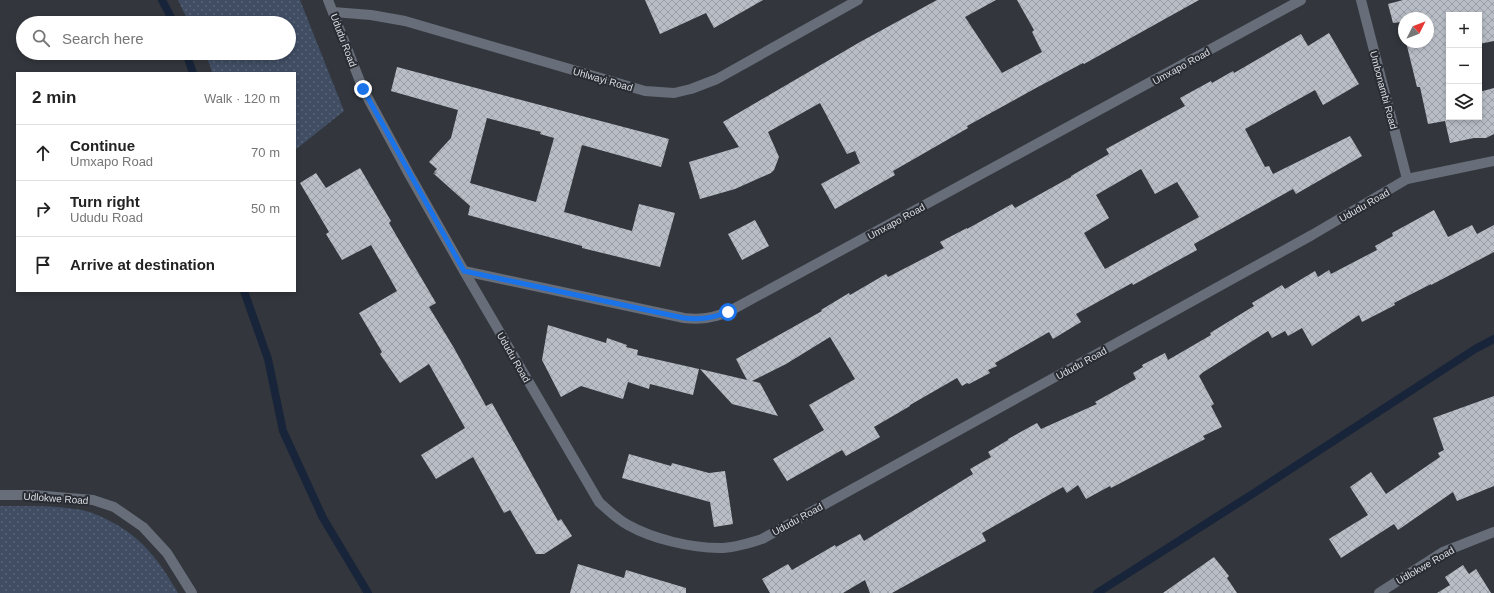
<!DOCTYPE html>
<html lang="en">
<head>
<meta charset="utf-8">
<style>
  :root { --surface:#fff; --page:#f6f6f6; --text:#222; --muted:#767676; --line:#e0e0e0 }
  body { margin:0; font-family:Arial,sans-serif; background:var(--page); color:var(--text) }
  .controls { position:absolute; right:12px; top:12px; display:grid; overflow:hidden; border-radius:0px; box-shadow:0 2px 6px #0003 }
  .controls button { width:36px; height:36px; display:grid; place-items:center; padding:0; border:0; border-bottom:1px solid var(--line); background:var(--surface); color:var(--text); font:20px sans-serif }
  .compass { position:absolute; left:1398px; top:12px; width:36px; height:36px; border-radius:50%; background:var(--surface); box-shadow:0 2px 6px #0003; rotate:48deg }
  .stop { position:absolute; width:12px; height:12px; margin:-9px; border:3px solid #1a73e8; border-radius:50%; background:#fff }
  .stop.end { background:#1a73e8; border-color:#fff; box-shadow:0 1px 4px #0008 }
  .list { margin:0; padding:0; list-style:none }
  h2 { display:flex; justify-content:space-between; align-items:center; height:52px; margin:0; padding:0 16px; font-size:17px }
  h2 small { font-size:13px; font-weight:400; color:var(--muted) }
  .list li { display:grid; grid-template-columns:26px 1fr auto; gap:12px; align-items:center; box-sizing:border-box; height:56px; padding:0 16px; border-top:1px solid var(--line) }
  .list b { display:block; font-size:15px; white-space:nowrap }
  .list p { margin:0; font-size:13px; white-space:nowrap; color:var(--muted) }
  .list em { font-size:13px; font-style:normal; color:var(--muted) }
  .icon { flex:none; width:22px; height:22px; fill:none; stroke:currentColor; stroke-width:2; stroke-linecap:round; stroke-linejoin:round }
  .map { position:relative; flex:none; width:1494px; height:593px; overflow:hidden }
  .search { position:absolute; background:var(--surface); box-shadow:0 2px 6px #0003; left:16px; top:16px; width:280px; height:44px; display:flex; align-items:center; gap:10px; box-sizing:border-box; padding:0 14px; border-radius:22px; color:var(--muted); font-size:15px }
  .panel { position:absolute; background:var(--surface); box-shadow:0 2px 6px #0003; left:16px; top:72px; width:280px; height:220px; border-radius:0px }
  .map>svg:first-child { display:block }
  .grass { fill:url(#grass-dots) }
  .lines { fill:none; stroke-linecap:round; stroke-linejoin:round }
  .stream { stroke:#182439; stroke-width:8 }
  .building { fill:url(#building-cross-hatch); fill-rule:evenodd }
  .minor { stroke:#676e79; stroke-width:10 }
  .route { stroke:#1a73e8; stroke-width:5 }
  .labels { text-anchor:middle; stroke-width:4; stroke-linejoin:round; paint-order:stroke }
  .street-label { font-size:10px; fill:#dadde1; stroke:#292c33 }
</style>
</head>
<body>
<div class="map">
<svg width="1494" height="593" viewBox="0 0 1494 593">
  <defs>
    <pattern id="grass-dots" width="8" height="8" patternUnits="userSpaceOnUse"><rect width="8" height="8" fill="#404d63"/><path d="M2 2h.1M6 6h.1" fill="none" stroke="#5b6679" stroke-width="1.8" stroke-linecap="round"/></pattern>
    <pattern id="building-cross-hatch" width="8" height="8" patternUnits="userSpaceOnUse"><rect width="8" height="8" fill="#b8bdc6"/><path d="M0 0l8 8M0 8l8-8" fill="none" stroke="#9a9ea6"/></pattern>
  </defs>
  <rect width="100%" height="100%" fill="#33373d"/>
  <g class="grass">
    <polygon points="178,0 300,0 344,111 295,150 295,73 212,73 210,65 204,53 289,53 289,23 189,23"/>
    <path d="M0,506C27,506 55,505 82,510C92,512 102,517 110,521C143,538 160,562 178,593H0Z"/>
  </g>
  <g class="lines">
    <g class="stream">
      <polyline points="162,0 174,23"/>
      <polyline points="186,53 193,73"/>
      <polyline points="244,291 268,359 283,431 323,518 368,593"/>
      <polyline points="1097,593 1254,493 1475,349 1494,339"/>
    </g>
  </g>
  <g class="building">
    <polygon points="645,0 763,0 714,28 706,13 660,34"/>
    <polygon points="937,0 996,0 965,17 1002,73 1042,52 1032,32 1034,30 1017,0 1199,0 1084,64 1083,63 1036,88 967,126 968,128 893,171 895,175 835,209 821,184 860,163 855,151 847,154 820,103 768,132 779,157 774,170 771,173 735,189 700,199 689,162 739,147 723,122 860,42"/>
    <polygon points="1403,0 1494,0 1494,41 1479,44 1479,15 1449,15 1449,117 1479,117 1479,92 1494,88 1494,134 1486,138 1474,138 1450,143 1445,121 1428,124 1420,87 1417,87 1406,42 1428,42 1428,18 1404,18 1404,35 1401,22 1393,23 1388,4"/>
    <path d="M1329,33L1359,84L1323,105L1315,90L1245,129L1265,167L1269,166L1273,174L1350,136L1362,156L1296,194L1293,189L1194,244L1197,250L1133,285L1132,283L1076,314L1081,322L1053,339L1049,332L995,363L997,366L988,370L990,373L969,384L967,383L962,386L957,378L910,405V406L874,427L880,437L846,456L842,450L787,481L773,459L824,430L809,405L855,379L830,337L786,364L752,381L760,383L778,416L732,404L700,369L747,380L736,359L822,311L821,310L849,293L850,295L886,274L888,277L944,248L940,242L967,228V229L1012,204L1015,208L1071,177V176L1109,154L1106,149L1185,106L1180,98L1211,81L1212,83L1233,71L1234,73L1301,34L1308,46ZM1141,169L1155,194L1177,182L1199,217L1105,269L1084,233L1109,218L1096,195Z"/>
    <path d="M397,67L669,139L661,167L582,145L564,212L632,231L639,204L675,213L660,267L582,248V246L468,215L470,206L433,173L437,174L434,172L437,169L429,162L451,138L458,110L391,91ZM487,118L541,132L540,134L554,138L536,202L470,183Z"/>
    <polygon points="360,168 391,221 389,223 436,303 429,307 454,348 486,406 492,403 558,521 561,519 572,536 544,554 536,554 510,510 504,513 473,457 436,479 421,455 465,428 429,364 400,383 380,354 382,352 359,313 397,291 371,245 342,260 326,234 329,232 300,183 316,173 326,188"/>
    <polygon points="1434,210 1448,237 1472,225 1477,234 1494,225 1494,252 1431,285 1431,284 1394,303 1395,305 1362,322 1359,315 1312,346 1302,328 1288,336 1285,331 1272,338 1268,331 1202,373 1199,376 1214,404 1211,406 1222,427 1203,436 1205,439 1111,488 1110,486 1086,499 1078,485 1067,493 1063,487 982,533 986,541 892,593 870,593 865,580 843,593 770,593 762,579 788,564 792,570 835,545 836,547 860,534 864,541 973,474 970,469 991,457 988,452 1008,440 1008,439 1037,423 1041,429 1097,404 1095,402 1136,379 1133,373 1143,367 1142,365 1165,353 1168,360 1211,335 1210,333 1254,306 1252,303 1282,285 1285,289 1315,271 1318,277 1329,270 1331,274 1377,250 1375,246 1393,236 1392,233"/>
    <polygon points="755,220 769,246 742,260 728,234"/>
    <polygon points="548,325 606,343 607,338 627,345 626,347 638,350 637,355 699,369 693,395 650,384 649,389 628,382 623,399 581,386 561,397 542,360"/>
    <polygon points="1494,396 1494,486 1457,501 1453,492 1398,530 1394,524 1341,558 1329,539 1368,515 1350,487 1371,472 1386,494 1440,457 1438,453 1444,450 1433,418"/>
    <polygon points="629,454 671,466 672,463 709,473 725,471 733,524 714,527 710,502 622,478"/>
    <polygon points="1214,557 1229,576 1227,578 1237,593 1163,593"/>
    <polygon points="578,564 624,578 626,570 686,588 686,593 570,593"/>
    <polygon points="1463,565 1469,574 1476,569 1491,593 1437,593 1450,585 1445,577"/>
  </g>
  <g class="lines">
    <g class="minor">
      <path d="M328,0L363,89L409,174L464,271L599,502C608,510 617,519 628,525C653,539 691,548 720,548C734,548 749,543 762,539L1312,235L1407,179L1494,161"/>
      <polyline points="1361,0 1407,179"/>
      <polyline points="333,12 371,15 405,21 645,91 674,93 691,89 717,79 858,0"/>
      <path d="M464,271L684,318C700,320 712,318 728,312L1301,0"/>
      <polyline points="0,495 33,495 93,500 114,507 143,527 167,553 192,593"/>
      <polyline points="1379,593 1443,552 1494,532"/>
    </g>
  </g>
  <g class="lines">
    <path class="route" d="M363,89L464,271L684,318C700,320 712,318 728,312"/>
  </g>
  <g class="labels">
    <g class="street-label">
      <text transform="translate(344 40) rotate(69)" y="4">Ududu Road</text>
      <text transform="translate(1181 66) rotate(-29)" y="4">Umxapo Road</text>
      <text transform="translate(603 79) rotate(16)" y="4">Uhlwayi Road</text>
      <text transform="translate(1384 90) rotate(75)" y="4">Umbonambi Road</text>
      <text transform="translate(1364 205) rotate(-30)" y="4">Ududu Road</text>
      <text transform="translate(896 221) rotate(-29)" y="4">Umxapo Road</text>
      <text transform="translate(514 357) rotate(60)" y="4">Ududu Road</text>
      <text transform="translate(1081 363) rotate(-29)" y="4">Ududu Road</text>
      <text transform="translate(56 498) rotate(4)" y="4">Udlokwe Road</text>
      <text transform="translate(797 519) rotate(-29)" y="4">Ududu Road</text>
      <text transform="translate(1425 565) rotate(-30)" y="4">Udlokwe Road</text>
    </g>
  </g>
</svg>
<div class="controls">
<button>+</button>
<button>−</button>
<button><svg class="icon" aria-label="layers" viewBox="0 0 24 24"><path d="M12 4l9 5-9 5-9-5zM3 14l9 5 9-5"/></svg></button>
</div>
<svg class="compass" viewBox="-18 -18 36 36"><path d="M0-13l5 13h-10z" fill="#e53935"/><path d="M0 13l5-13h-10z" fill="#767676"/></svg>
<div class="stop" style="left:728px;top:312px"></div>
<div class="stop end" style="left:363px;top:89px"></div>
<div class="search"><svg class="icon" aria-label="search" viewBox="0 0 24 24"><circle cx="10" cy="10" r="6"/><path d="M15 15l6 6"/></svg>Search here</div>
<section class="panel">
<h2>2 min<small>Walk · 120 m</small></h2>
<ul class="list">
<li><svg class="icon" aria-label="ahead" viewBox="0 0 24 24"><path d="M12 20V5M6 11l6-6 6 6"/></svg><div><b>Continue</b><p>Umxapo Road</p></div><em>70 m</em></li>
<li><svg class="icon" aria-label="right" viewBox="0 0 24 24"><path d="M7 20v-9h11M14 6l5 5-5 5"/></svg><div><b>Turn right</b><p>Ududu Road</p></div><em>50 m</em></li>
<li><svg class="icon" aria-label="arrive" viewBox="0 0 24 24"><path d="M6 21V4h12l-3 4 3 4H6"/></svg><div><b>Arrive at destination</b></div></li>
</ul>
</section>
</div>
</body>
</html>
